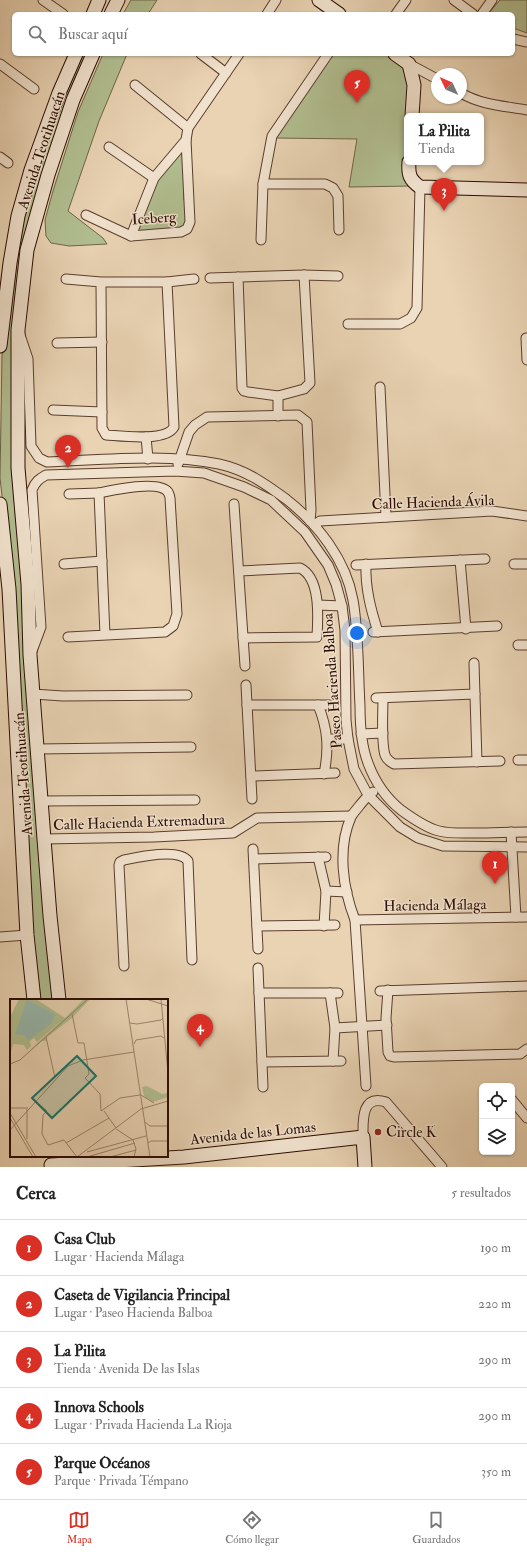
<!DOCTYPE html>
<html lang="es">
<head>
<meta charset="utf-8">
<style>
  :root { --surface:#fff; --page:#f6f6f6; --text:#222; --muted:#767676; --line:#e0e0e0; --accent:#d93025 }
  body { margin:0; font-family:"IM FELL Double Pica",serif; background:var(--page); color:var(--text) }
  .controls { position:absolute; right:12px; bottom:12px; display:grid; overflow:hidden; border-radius:6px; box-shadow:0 1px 3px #0004 }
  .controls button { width:36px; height:36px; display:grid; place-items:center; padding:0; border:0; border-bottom:1px solid var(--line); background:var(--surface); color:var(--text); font:20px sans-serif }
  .compass { position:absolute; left:431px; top:68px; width:36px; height:36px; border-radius:50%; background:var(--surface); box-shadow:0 1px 3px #0004; rotate:314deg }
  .you { position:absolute; left:357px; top:633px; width:14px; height:14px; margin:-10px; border:3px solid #fff; border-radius:50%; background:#1a73e8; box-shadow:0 0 0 6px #1a73e833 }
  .badge { display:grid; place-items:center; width:26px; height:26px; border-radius:50%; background:var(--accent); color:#fff; font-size:13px; font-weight:700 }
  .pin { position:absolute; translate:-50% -33px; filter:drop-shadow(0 1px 2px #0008) }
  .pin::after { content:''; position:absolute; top:21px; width:14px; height:12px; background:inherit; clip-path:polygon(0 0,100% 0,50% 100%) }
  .popup { position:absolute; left:404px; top:113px; width:80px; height:52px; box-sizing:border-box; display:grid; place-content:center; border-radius:6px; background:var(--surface); filter:drop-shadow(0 1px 3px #0005); font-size:13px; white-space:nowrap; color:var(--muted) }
  .popup b { font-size:15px; color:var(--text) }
  .popup::after { content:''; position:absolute; left:50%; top:100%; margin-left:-8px; border:8px solid transparent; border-top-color:var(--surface) }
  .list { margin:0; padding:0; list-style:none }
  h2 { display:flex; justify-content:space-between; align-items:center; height:52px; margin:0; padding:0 16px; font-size:17px }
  h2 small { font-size:13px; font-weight:400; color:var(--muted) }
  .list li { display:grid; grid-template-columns:26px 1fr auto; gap:12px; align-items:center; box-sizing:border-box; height:56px; padding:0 16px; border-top:1px solid var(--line) }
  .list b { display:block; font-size:15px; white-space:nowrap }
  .list p { margin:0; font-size:13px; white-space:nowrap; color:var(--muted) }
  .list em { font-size:13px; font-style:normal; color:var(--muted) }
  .icon { flex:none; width:22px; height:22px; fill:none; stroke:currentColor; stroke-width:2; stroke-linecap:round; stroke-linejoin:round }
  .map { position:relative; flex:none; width:527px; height:1167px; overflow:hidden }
  .search { position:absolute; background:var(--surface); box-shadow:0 1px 3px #0004; left:12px; right:12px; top:12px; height:44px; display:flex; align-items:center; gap:10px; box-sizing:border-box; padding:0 14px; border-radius:6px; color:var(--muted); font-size:15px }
  .sheet { height:332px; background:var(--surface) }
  nav { display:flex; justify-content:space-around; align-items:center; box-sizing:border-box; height:56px; border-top:1px solid var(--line); background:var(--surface); font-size:11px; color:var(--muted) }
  nav a { display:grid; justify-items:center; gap:2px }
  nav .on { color:var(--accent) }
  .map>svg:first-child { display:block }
  .green { fill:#b1be90; stroke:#6e6448 }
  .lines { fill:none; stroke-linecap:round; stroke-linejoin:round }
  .street-casing { stroke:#5a3d2e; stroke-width:11 }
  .secondary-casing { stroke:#2b0b01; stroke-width:15 }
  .street { stroke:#f1e2ce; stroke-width:9 }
  .secondary { stroke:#f1e2ce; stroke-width:13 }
  .poi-dot { fill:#8f2418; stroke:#f1e2ce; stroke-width:1.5 }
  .labels { text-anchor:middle; stroke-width:3; stroke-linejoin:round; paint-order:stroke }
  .street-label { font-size:15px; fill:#2b0b01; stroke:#f1e2ce }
  .poi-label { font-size:15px; fill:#2b0b01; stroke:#f1e2ce; text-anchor:start }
  .inset-road { fill:none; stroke:#9d836c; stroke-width:1 }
  .view { fill:#0f766e; fill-opacity:0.15; stroke:#0f766e; stroke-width:2 }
  .inset-edge { fill:none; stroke:#2b0b01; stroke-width:2 }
</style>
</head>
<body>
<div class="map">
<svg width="527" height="1167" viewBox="0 0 527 1167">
  <rect width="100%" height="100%" fill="#e9d3b3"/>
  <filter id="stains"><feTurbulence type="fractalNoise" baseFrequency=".005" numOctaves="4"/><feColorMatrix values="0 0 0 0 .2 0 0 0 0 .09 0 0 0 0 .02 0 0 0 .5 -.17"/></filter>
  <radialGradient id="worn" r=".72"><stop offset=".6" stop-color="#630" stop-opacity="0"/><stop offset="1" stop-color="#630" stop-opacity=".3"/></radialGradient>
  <g class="green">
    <polygon points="131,0 157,0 148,14 123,14"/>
    <polygon points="500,0 527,0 527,33 513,28 513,14 488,14"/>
    <polygon points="79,54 90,54 32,221 16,328 57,1000 39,1000 24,820 12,585 0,478 2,355 14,254 23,210"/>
    <polygon points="103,54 127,54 99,121 68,211 103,238 107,244 69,246 51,243 46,236 45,220 53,191 78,112"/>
    <polygon points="331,54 396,54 417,69 407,116 407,162 413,186 349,187 357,139 274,138"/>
    <polygon points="183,150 184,199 190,222 181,232 136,231 158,179"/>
  </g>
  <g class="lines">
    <g class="street-casing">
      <g id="street">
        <polyline points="43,0 63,14"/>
        <polyline points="454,0 473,14"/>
        <polyline points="267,14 276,0"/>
        <polyline points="396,14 406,0"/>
        <polyline points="482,14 492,0"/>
        <polyline points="513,39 527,42"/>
        <polyline points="201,54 226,73"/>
        <polyline points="0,64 34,89"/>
        <polyline points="409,64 437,79"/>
        <polyline points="135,85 188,128"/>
        <path d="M461,93C481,105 505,106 527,110"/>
        <polyline points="109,147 154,178"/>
        <polyline points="0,157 8,163"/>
        <polyline points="263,184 325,184 333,188 338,196 339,230"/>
        <polyline points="86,215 131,236 181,232 187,229 190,222 186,140"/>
        <polyline points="131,236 154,178 186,140 188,128 239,54"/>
        <polyline points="261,240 263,184 272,136 328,54"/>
        <polyline points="238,277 242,388 244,391 248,392 278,396 304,389 310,383 304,275"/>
        <polyline points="210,278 304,275 338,276"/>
        <path d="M66,279L101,282H167L174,427C166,442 122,436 106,435L102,428L101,282"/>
        <polyline points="167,282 194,279"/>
        <polyline points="348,324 400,324 411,318 417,308 420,187"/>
        <path d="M20,335L28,359L31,446L39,458L47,462C102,460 165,453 219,464C246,470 264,483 286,499C318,524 346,560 353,600C359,635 358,671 360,706C360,725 361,745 368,763C375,782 386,798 401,810C412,818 426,828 439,831C451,834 464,833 476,833C493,833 510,832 527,832"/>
        <polyline points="526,338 527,360"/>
        <polyline points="57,343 102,342"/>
        <polyline points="380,387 386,517"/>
        <polyline points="53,410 102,412"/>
        <polyline points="278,416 278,396"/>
        <polyline points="146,437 148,459"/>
        <polyline points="178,464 189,432 195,425 207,417 298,415 307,422 311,510 310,521"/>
        <polyline points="69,494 99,493"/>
        <polyline points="234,504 245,666"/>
        <polyline points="314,525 320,521 492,511 527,516"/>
        <polyline points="460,560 466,629"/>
        <polyline points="64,564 102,561"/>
        <path d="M366,564C365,588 371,610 378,632"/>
        <polyline points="514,564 527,564"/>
        <polyline points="356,565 485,559"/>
        <path d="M239,571L300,568C321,578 318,618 317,637L243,638"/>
        <polyline points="318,605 342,606"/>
        <polyline points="373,632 497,626"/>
        <path d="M68,637L165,632L173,626L177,614L170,498C170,496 169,494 168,492C159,480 113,490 99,493L105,635"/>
        <polyline points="518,645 527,645"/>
        <path d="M32,651L41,627L32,490C35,482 39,479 46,475L175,471L204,473L244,487L271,500L305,532L328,565L336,584L342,606L345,630L346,720L348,739L354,769L368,795L400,827L418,838L443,846L527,847"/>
        <polyline points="474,663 477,762"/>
        <polyline points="246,685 252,799"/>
        <polyline points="33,694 63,696 187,695"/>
        <polyline points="376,698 475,694"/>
        <path d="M383,698C383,712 381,742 385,755C387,760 390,762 394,764L500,761"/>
        <polyline points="247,705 330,705"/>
        <path d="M318,705C328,729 329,749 324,774"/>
        <polyline points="361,734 383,733"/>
        <polyline points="327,739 348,739"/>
        <polyline points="37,749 191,747"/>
        <polyline points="518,760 527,760"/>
        <polyline points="251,776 335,773"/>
        <polyline points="41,801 195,800"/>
        <polyline points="511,832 516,917"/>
        <polyline points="44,839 154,837 233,833 257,818 351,816"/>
        <polyline points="253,849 258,949"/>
        <polyline points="318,857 326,891 324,926"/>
        <polyline points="254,859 326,857"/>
        <polyline points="326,891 347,892"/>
        <polyline points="355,920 527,917"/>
        <polyline points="257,926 335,925"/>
        <polyline points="0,937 27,935"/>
        <path d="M124,966L119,865L120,862L124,860C138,857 179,848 188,861L192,960"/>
        <polyline points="258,968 263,1087"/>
        <polyline points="388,990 386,1018 388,1052 390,1056 394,1057 520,1054 527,1049"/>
        <polyline points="380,991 527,986"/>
        <polyline points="259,993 338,993"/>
        <polyline points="330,993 335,1028 333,1061"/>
        <polyline points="335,1028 387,1025"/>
        <polyline points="262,1062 341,1061"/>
        <path d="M366,1086L355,920C343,889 337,849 351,817C353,813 357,809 360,805C364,800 368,795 373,792"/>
        <polyline points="512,1100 527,1118"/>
        <path d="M363,1137C363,1121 361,1094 386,1102L442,1167"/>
      </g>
    </g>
    <g class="secondary-casing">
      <g id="secondary">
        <polyline points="319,0 339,14"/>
        <polyline points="93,14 99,0"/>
        <polyline points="111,14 118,0"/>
        <polyline points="395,54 409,64 414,85 412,116"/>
        <path d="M409,162C408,175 410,180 420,187L527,190"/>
        <polyline points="0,346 10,263 18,216 31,170 59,93 76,54"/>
        <polyline points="0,504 9,589 27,935 34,1000"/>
        <polyline points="59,1000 50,916 44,839 30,655 28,584 18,468 18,330 27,250 48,175 73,100 93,54"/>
        <polyline points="51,1165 184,1157 363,1137 365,1167"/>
      </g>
    </g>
    <use href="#street" class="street"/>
    <use href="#secondary" class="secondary"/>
  </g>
  <circle class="poi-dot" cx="378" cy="1132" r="4"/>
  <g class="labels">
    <g class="street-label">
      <text transform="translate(41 150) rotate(-72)" y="5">Avenida Teotihuacán</text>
      <text transform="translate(154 218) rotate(-4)" y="5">Iceberg</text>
      <text transform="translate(433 502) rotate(-2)" y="5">Calle Hacienda Ávila</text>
      <text transform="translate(332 681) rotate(-94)" y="5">Paseo Hacienda Balboa</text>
      <text transform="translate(23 774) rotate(-94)" y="5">Avenida Teotihuacán</text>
      <text transform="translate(139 822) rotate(-2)" y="5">Calle Hacienda Extremadura</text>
      <text transform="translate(435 905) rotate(-1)" y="5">Hacienda Málaga</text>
      <text transform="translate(253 1133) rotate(-6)" y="5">Avenida de las Lomas</text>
    </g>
    <g class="poi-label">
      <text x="386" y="1137">Circle K</text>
    </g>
  </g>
  <g transform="translate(10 999)">
    <rect width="158" height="158" fill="#e9d3b3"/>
    <path d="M9,0H26L55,19L74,0H80L62,19L36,39V42H32L19,52L51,22L27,43L24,39L20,42L21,47L17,51L14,46L3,45L0,56V18ZM137,87L152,95L158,94V98L143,103L134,97L132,88Z" fill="#b1be90"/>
    <path d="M17,1L48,17H44L41,25L18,41L14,36L5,35Z" fill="#97b8ab"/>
    <path class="inset-road" d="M116,0L140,158M136,0L158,7M151,0L158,74M62,15L68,44H74L79,75L75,79L90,95L91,112L110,99L130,96M120,24L127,25L151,21L153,19M36,38L45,79M124,45L126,41L151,37L154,39M0,65L10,61L78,0M131,96L144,104M24,101L37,112L33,116L32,135L38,146L54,141L67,158M0,109H16M94,112L106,129M0,114L26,158M0,119L23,158M135,123L140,127H158M106,130L123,141L126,150L124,158M0,131L58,67L73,61L124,53M17,140V108M56,144L99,119M138,144L141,142H158M77,153L136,137M67,158L131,110L158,102M77,158L125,144M100,158L126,151"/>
    <path class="view" d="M67,57L86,77L42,119L22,99Z"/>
    <rect width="158" height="158" class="inset-edge"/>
  </g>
  <rect width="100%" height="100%" filter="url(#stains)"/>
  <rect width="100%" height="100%" fill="url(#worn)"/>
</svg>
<div class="controls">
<button><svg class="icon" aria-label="locate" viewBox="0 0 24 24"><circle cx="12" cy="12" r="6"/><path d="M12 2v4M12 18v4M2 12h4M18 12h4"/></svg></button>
<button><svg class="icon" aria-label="layers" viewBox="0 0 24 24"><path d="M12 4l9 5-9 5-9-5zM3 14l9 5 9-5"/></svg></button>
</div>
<svg class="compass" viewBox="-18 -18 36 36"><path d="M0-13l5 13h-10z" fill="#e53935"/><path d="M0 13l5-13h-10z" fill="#767676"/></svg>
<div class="you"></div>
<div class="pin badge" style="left:495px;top:884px">1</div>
<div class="pin badge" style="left:68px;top:468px">2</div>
<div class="pin badge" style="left:444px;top:211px">3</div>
<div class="popup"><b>La Pilita</b>Tienda</div>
<div class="pin badge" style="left:200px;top:1047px">4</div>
<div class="pin badge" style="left:357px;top:103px">5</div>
<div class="search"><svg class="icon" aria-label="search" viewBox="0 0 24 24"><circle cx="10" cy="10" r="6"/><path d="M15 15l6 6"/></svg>Buscar aquí</div>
</div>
<section class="sheet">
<h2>Cerca<small>5 resultados</small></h2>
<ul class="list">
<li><span class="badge">1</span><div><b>Casa Club</b><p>Lugar · Hacienda Málaga</p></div><em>190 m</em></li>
<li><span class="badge">2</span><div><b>Caseta de Vigilancia Principal</b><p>Lugar · Paseo Hacienda Balboa</p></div><em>220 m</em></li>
<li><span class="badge">3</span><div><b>La Pilita</b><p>Tienda · Avenida De las Islas</p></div><em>290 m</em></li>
<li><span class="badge">4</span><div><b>Innova Schools</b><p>Lugar · Privada Hacienda La Rioja</p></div><em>290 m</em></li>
<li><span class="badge">5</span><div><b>Parque Océanos</b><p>Parque · Privada Témpano</p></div><em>350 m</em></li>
</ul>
</section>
<nav>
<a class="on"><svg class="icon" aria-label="map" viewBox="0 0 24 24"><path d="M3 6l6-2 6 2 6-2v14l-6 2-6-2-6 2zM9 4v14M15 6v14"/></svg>Mapa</a>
<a><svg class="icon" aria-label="directions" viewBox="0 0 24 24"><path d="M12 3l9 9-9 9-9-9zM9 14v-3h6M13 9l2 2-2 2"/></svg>Cómo llegar</a>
<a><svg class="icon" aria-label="saved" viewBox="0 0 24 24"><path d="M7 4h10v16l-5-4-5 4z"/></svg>Guardados</a>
</nav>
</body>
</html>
